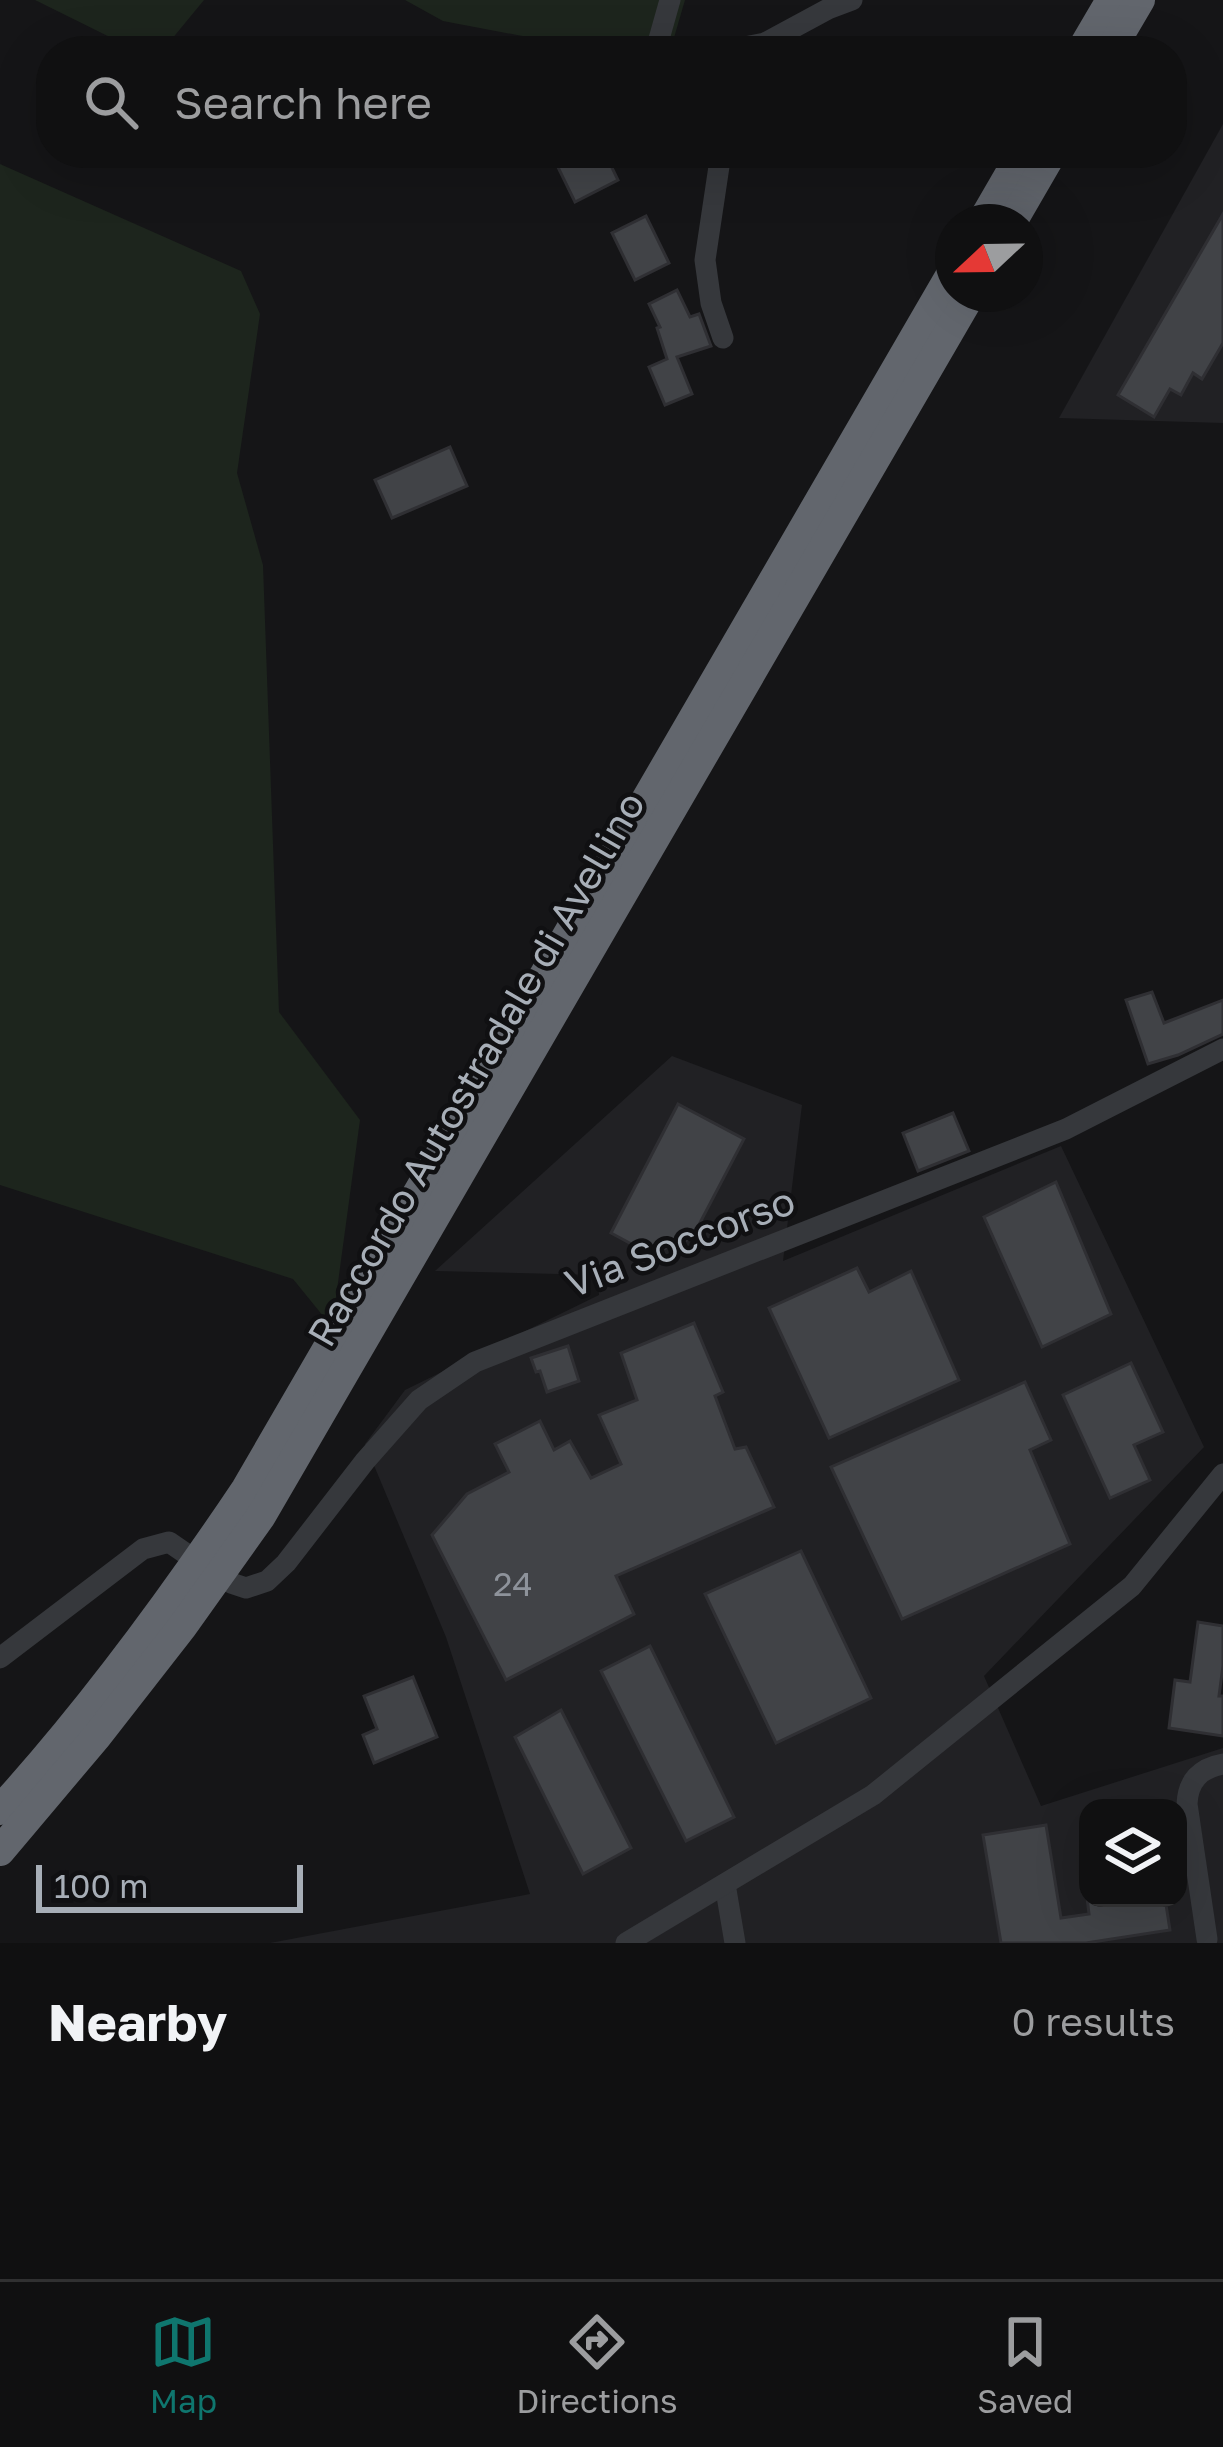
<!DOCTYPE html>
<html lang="en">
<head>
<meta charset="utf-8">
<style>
  :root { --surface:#101011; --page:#19191a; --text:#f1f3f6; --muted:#9c9d9f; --line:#303031; --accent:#0f766e }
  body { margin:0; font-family:"Golos Text",sans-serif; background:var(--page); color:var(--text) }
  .controls { position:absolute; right:36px; bottom:36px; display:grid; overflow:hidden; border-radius:24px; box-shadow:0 12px 48px #0002 }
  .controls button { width:108px; height:108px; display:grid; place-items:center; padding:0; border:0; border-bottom:3px solid var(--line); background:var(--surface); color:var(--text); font:60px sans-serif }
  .compass { position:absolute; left:935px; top:204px; width:108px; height:108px; border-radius:50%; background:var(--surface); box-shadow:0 12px 48px #0002; rotate:248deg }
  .scale { position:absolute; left:36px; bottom:30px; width:267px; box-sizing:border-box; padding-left:12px; border:6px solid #a7aeb7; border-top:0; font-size:33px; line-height:42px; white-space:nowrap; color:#a7aeb7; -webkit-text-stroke:9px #101012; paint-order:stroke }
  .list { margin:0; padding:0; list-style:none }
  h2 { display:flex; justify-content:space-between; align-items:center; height:156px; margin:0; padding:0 48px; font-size:51px }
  h2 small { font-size:39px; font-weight:400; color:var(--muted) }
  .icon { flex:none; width:66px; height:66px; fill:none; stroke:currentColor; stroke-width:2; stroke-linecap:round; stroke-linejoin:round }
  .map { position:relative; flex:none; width:1223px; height:1943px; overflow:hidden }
  .search { position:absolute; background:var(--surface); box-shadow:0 12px 48px #0002; left:36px; right:36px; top:36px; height:132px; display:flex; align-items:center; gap:30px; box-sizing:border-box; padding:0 42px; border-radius:48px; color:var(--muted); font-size:45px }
  .sheet { height:336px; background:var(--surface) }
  nav { display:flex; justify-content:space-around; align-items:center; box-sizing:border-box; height:168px; border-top:3px solid var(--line); background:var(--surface); font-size:33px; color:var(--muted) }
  nav a { display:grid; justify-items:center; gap:6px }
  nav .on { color:var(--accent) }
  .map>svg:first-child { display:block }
  .built { fill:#212124; fill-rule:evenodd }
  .green { fill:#1d251d }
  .building { fill:#414347; stroke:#2f2f33; stroke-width:3 }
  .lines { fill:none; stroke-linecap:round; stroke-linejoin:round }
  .minor { stroke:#36383c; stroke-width:21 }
  .highway { stroke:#62666d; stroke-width:30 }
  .labels { text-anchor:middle; stroke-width:9; stroke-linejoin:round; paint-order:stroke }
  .number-label { font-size:33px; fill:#8e939b }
  .street-label { font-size:39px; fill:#a7aeb7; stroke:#101012 }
</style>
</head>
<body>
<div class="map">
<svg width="1223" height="1943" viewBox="0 0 1223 1943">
  <rect width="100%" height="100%" fill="#151517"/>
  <g class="built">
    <polygon points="1223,124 1223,423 1059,418"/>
    <path d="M672,1056L802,1105L783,1261L1061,1146L1204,1447L984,1676L1041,1806L1223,1748V1943H270L530,1894L446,1637L365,1444L405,1390L599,1295L598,1275L435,1271ZM1088,1808H1178V1898H1088Z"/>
  </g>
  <g class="green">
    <polygon points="35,0 204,0 162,51 138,51"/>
    <polygon points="405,0 685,0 671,48 655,51 601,51 443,21"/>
    <polygon points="0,164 241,271 260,314 237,473 263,565 279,1012 360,1120 332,1327 293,1279 0,1185"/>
  </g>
  <g class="building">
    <polygon points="551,153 605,153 618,180 575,202"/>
    <polygon points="1223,214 1223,343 1202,379 1193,373 1181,395 1170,389 1154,417 1118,395"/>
    <polygon points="646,216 669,263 635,280 612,233"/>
    <polygon points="677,290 690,317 699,314 711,346 677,357 692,394 665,405 649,367 667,359 657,328 660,327 649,304"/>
    <polygon points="450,447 467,486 392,518 375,480"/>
    <polygon points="1152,992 1164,1023 1223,1000 1223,1034 1178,1055 1148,1064 1126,1000"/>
    <polygon points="678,1104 744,1139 692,1238 650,1254 611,1233"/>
    <polygon points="953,1113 969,1151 918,1171 903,1133"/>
    <polygon points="1056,1182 1111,1314 1042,1347 984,1217"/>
    <polygon points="857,1268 869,1292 911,1271 959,1380 829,1438 769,1308"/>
    <polygon points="694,1323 723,1392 715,1396 735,1449 746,1447 774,1507 616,1576 634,1614 506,1680 432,1535 467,1494 509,1472 495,1444 540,1421 554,1450 570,1441 591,1478 621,1464 599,1415 637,1400 621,1353"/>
    <polygon points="568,1346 579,1381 547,1392 540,1371 536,1372 531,1358"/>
    <polygon points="1131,1363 1163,1432 1134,1445 1150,1480 1110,1498 1063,1395"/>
    <polygon points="1025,1382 1051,1440 1030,1450 1070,1544 902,1619 831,1467"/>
    <polygon points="801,1551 871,1698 776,1743 705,1594"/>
    <polygon points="1198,1622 1223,1626 1223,1666 1219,1696 1223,1696 1223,1736 1169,1728 1175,1680 1190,1682"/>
    <polygon points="650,1646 734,1817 686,1841 601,1671"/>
    <polygon points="413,1677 437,1737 374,1763 363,1735 377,1729 364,1696"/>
    <polygon points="561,1710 631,1848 583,1874 515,1737"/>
    <polygon points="1046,1825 1061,1918 1089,1914 1087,1898 1165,1898 1170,1930 1086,1943 1001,1943 983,1835"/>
  </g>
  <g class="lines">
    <g class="minor">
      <polyline points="665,51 659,39 670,0"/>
      <polyline points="724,51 765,43 828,9 852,0"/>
      <polyline points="721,153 705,260 711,303 723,338"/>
      <polyline points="231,1583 246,1588 267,1581 286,1563 365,1461 419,1400 475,1362 1066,1129 1223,1049"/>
      <polyline points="0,1658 143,1549 169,1542 185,1553"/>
      <polyline points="725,1884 735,1943"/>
      <path d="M1207,1939L1187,1804C1188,1781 1200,1768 1223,1764"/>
      <polyline points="626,1943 873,1795 1132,1586 1223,1474"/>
    </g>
    <g class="highway">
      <polyline points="1081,51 1111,0"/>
      <polyline points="1110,51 1140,0"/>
      <polyline points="982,222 1022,153"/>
      <polyline points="1012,222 1052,153"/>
      <path d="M0,1810C91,1710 171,1601 246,1489L953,271"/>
      <polyline points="0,1851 97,1736 182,1627 261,1516 971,294"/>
    </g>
  </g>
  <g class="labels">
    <g class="number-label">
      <text x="513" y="1596">24</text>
    </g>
    <g class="street-label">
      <text transform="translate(476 1069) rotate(-60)" y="14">Raccordo Autostradale di Avellino</text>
      <text transform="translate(680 1242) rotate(-21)" y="14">Via Soccorso</text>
    </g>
  </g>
</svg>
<div class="controls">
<button><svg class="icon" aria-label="layers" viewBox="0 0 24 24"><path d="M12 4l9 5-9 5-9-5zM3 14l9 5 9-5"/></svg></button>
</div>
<svg class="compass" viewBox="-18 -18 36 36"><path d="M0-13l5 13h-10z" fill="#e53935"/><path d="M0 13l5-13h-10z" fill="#9c9d9f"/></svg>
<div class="scale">100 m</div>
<div class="search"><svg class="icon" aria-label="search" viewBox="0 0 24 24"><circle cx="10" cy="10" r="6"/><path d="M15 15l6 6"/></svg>Search here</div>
</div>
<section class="sheet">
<h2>Nearby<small>0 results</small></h2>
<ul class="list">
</ul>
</section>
<nav>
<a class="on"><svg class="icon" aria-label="map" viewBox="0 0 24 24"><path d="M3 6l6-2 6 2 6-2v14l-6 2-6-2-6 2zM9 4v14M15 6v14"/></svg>Map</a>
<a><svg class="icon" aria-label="directions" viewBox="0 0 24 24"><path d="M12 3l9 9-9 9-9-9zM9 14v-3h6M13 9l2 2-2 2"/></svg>Directions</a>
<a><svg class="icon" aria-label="saved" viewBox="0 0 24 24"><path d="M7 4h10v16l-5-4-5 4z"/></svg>Saved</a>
</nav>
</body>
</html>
